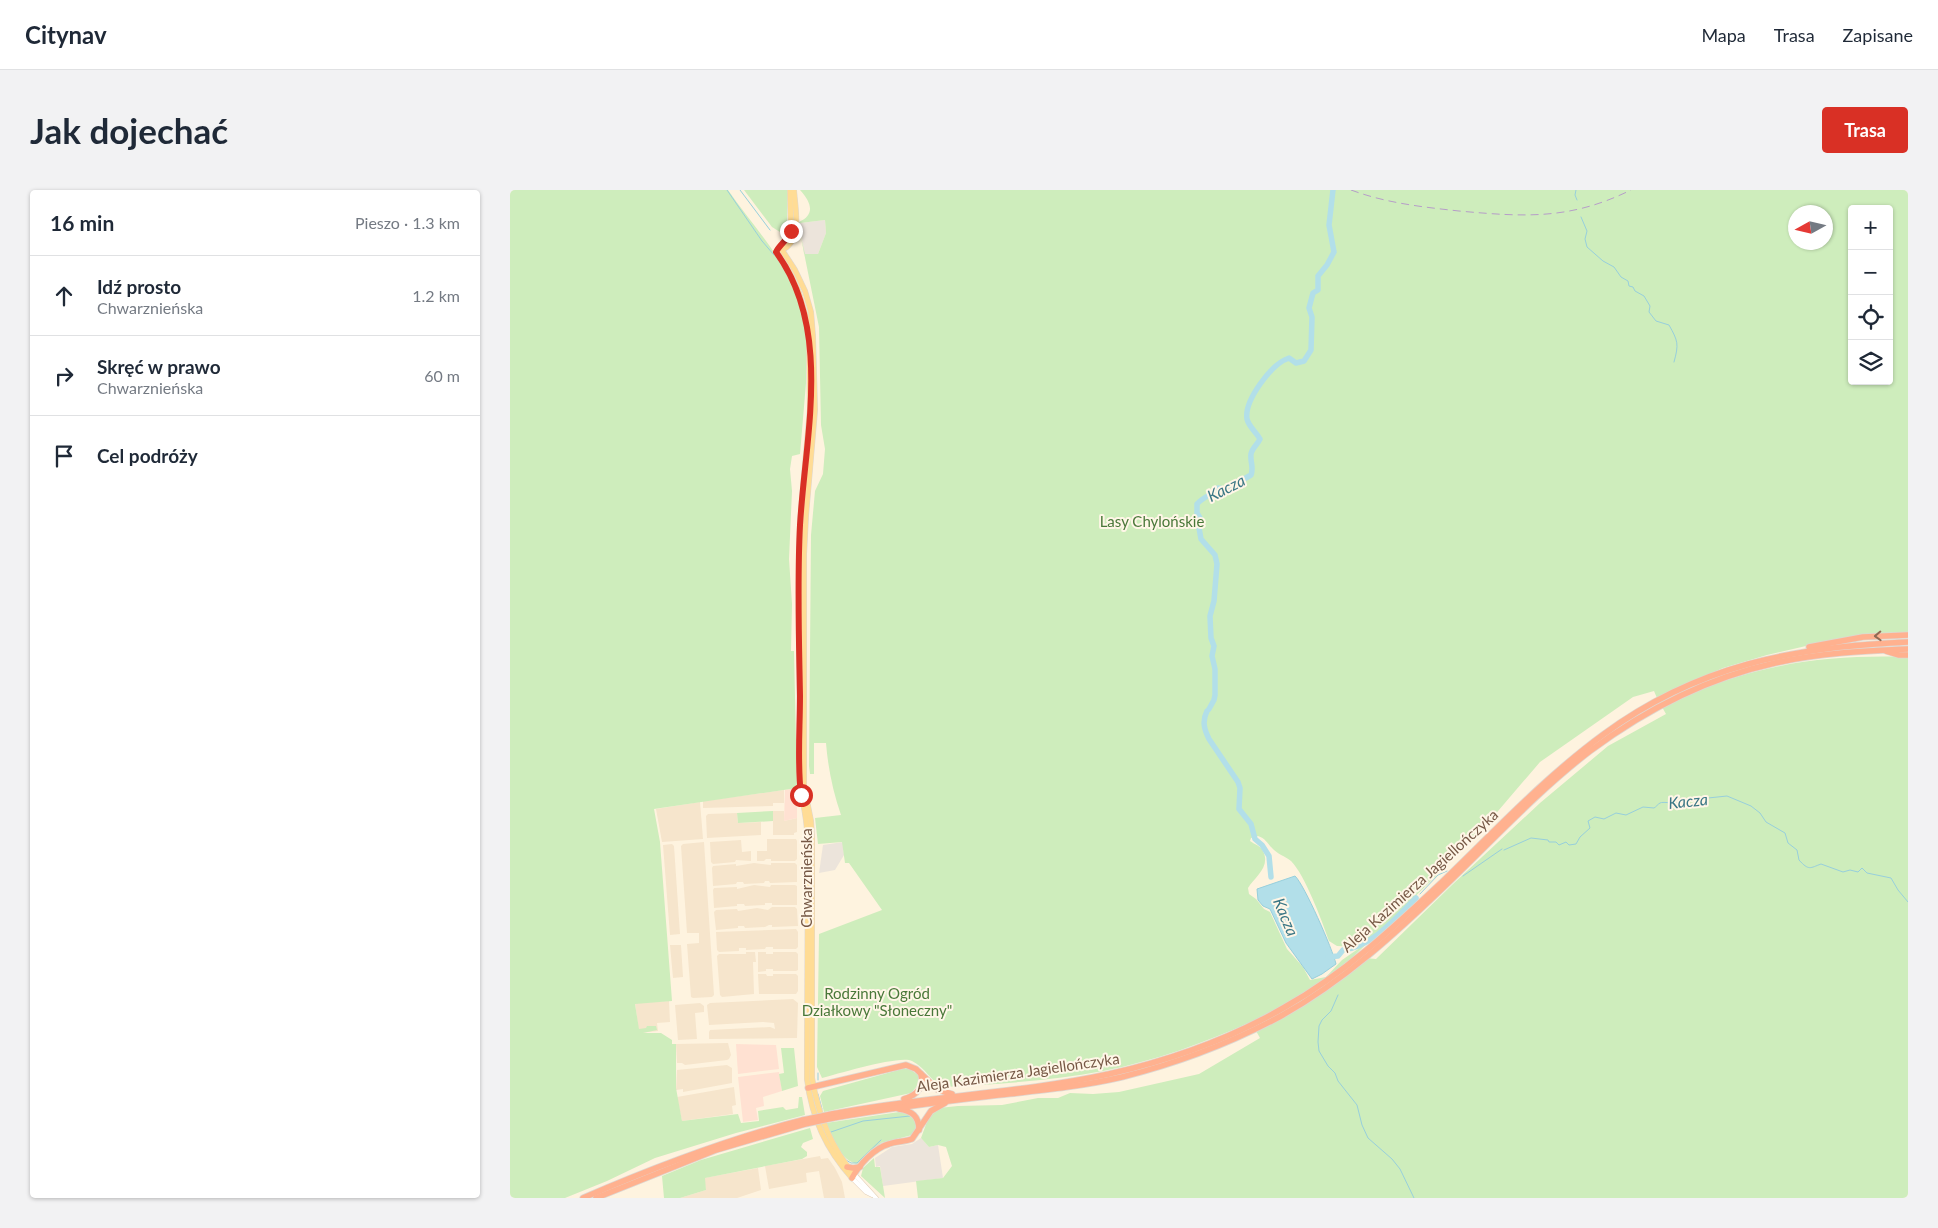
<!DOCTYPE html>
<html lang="pl">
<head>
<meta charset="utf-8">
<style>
  :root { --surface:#fff; --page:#f2f2f3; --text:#1f2937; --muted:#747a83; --line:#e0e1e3; --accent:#d93025 }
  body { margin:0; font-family:Lato,sans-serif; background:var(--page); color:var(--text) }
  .controls { position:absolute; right:15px; top:15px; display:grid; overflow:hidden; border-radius:5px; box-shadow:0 1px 4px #0004 }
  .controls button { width:45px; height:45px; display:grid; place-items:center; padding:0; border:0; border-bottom:1px solid var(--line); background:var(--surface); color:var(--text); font:25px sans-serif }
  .compass { position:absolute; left:1278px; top:15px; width:45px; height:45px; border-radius:50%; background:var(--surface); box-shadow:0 1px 4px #0004; rotate:262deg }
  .stop { position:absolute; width:15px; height:15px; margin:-11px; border:4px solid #d93025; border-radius:50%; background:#fff }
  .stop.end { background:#d93025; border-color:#fff; box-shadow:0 1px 5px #0008 }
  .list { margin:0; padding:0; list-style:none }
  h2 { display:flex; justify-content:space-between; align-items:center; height:65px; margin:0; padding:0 20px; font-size:21px }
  h2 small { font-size:16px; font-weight:400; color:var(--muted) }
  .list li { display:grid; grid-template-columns:32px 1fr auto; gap:15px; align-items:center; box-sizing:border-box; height:80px; padding:0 20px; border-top:1px solid var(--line) }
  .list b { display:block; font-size:19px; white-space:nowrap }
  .list p { margin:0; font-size:16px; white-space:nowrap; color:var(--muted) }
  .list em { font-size:16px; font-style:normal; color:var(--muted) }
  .icon { flex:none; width:28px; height:28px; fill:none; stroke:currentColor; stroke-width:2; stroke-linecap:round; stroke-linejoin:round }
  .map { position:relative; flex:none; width:1398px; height:1008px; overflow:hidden; border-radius:5px }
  header { display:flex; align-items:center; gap:30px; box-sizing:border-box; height:70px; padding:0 25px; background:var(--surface); border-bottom:1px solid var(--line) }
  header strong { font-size:24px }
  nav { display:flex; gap:28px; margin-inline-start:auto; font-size:18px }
  .intro { display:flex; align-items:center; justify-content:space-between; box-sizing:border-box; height:120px; padding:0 30px }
  h1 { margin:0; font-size:35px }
  .button { padding:12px 22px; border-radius:5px; background:var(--accent); color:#fff; font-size:18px; font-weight:700 }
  main { display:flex; gap:30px; padding:0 30px }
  aside { flex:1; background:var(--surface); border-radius:5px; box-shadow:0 1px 4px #0004 }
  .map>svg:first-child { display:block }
  .residential { fill:#f6e5cc }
  .commercial { fill:#ffe1d2 }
  .industrial { fill:#ece4db }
  .green { fill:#ceedbc; fill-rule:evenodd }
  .water { fill:#b2dfe9; stroke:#97cfdc }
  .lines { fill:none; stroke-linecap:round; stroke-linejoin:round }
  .stream { stroke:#97cfdc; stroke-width:1 }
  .river { stroke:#b2dfe9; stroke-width:5.5 }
  .minor-casing { stroke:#e3cfba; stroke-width:5 }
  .major-casing { stroke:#ded7d2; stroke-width:6 }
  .highway-casing { stroke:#ded7d2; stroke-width:7 }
  .minor { stroke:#fff; stroke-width:4 }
  .major { stroke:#ffdc95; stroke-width:5 }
  .highway { stroke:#ffb18f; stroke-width:5.5 }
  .rail { stroke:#b69dc8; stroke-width:1; stroke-dasharray:8 5; stroke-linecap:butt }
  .highway-bridge-casing { stroke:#ded7d2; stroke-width:7; stroke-linecap:butt }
  .highway-bridge { stroke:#ffb18f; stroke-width:5.5 }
  .oneway { stroke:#916a54 }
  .route { stroke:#d93025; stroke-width:6 }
  .labels { text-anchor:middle; stroke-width:4; stroke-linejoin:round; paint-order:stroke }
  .park-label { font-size:15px; fill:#497839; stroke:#fff6e7 }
  .street-label { font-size:15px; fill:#765845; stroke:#fff6e7 }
  .water-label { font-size:16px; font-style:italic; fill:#3a7685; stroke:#fff6e7 }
</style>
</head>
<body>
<header>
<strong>Citynav</strong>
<nav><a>Mapa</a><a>Trasa</a><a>Zapisane</a></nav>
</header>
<div class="intro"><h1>Jak dojechać</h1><a class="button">Trasa</a></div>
<main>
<aside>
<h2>16 min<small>Pieszo · 1.3 km</small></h2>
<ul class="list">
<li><svg class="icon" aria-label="ahead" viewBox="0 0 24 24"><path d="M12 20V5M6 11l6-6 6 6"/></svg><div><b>Idź prosto</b><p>Chwarznieńska</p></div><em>1.2 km</em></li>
<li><svg class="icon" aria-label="right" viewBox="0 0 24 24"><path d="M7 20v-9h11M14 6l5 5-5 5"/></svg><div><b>Skręć w prawo</b><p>Chwarznieńska</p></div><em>60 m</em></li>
<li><svg class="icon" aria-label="arrive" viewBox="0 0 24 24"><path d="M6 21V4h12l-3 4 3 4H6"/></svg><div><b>Cel podróży</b></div></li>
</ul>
</aside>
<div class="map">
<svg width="1398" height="1008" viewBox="0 0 1398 1008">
  <rect width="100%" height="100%" fill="#fef3df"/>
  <g class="residential">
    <polygon points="274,600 274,613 263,613 263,616 193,618 193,611"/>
    <polygon points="190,612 193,649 152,652 146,619"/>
    <polygon points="263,621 274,621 274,631 287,628 287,642 284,643 284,645 263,645"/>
    <polygon points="227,623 228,633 251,632 251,645 197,648 196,626 198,624"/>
    <polygon points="257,649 286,649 287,651 287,669 285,671 261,671 261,669 256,669 254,671 247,671 247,661 257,661"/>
    <polygon points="231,650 232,662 241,661 241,671 226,670 225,672 203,674 201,672 200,652"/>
    <polygon points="194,652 204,805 202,807 183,808 181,807 177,754 189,753 189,743 177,743 171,656 173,654"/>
    <polygon points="162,654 164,656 170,744 160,745 153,655"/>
    <polygon points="244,673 261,675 261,673 285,673 287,675 287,692 260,693 259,691 255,691 254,693 234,694 233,692 227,692 226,694 203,696 202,678 203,676 226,674 226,676"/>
    <polygon points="244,695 260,697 261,695 285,695 287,696 287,715 262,715 262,713 255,713 255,715 235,716 234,714 227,714 227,716 204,718 203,700 204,698 227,697 227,699"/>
    <polygon points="262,717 285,717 287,719 288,736 262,737 262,735 259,735 255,737 235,738 234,736 228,736 228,738 206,740 204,722 206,720 227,719 228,721 247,718 258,720"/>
    <polygon points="286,739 288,742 288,757 286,759 263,759 263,757 256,757 255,759 236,760 236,758 229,758 229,761 209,762 207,760 206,742"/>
    <polygon points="160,755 171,755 173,787 163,788"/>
    <polygon points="236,762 245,762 246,772 243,772 244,804 212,807 210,805 207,766 209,764 236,764"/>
    <polygon points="248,762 256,762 256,764 263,764 263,762 286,762 288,764 288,780 286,781 263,781 263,779 256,779 256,781 248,782"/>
    <polygon points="248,784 256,784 257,786 263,786 263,784 286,784 288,786 288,801 286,804 249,804"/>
    <polygon points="283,809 288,813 287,848 199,849 199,842 200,840 260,837 265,839 264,833 253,832 199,835 197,815 200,813"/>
    <polygon points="159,811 160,832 147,833 148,841 129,843 125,813"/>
    <polygon points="190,813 194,816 194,822 185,823 187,849 168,850 165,815"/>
    <polygon points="218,853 221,865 219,869 217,870 175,875 172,873 167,873 166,854"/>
    <polygon points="217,875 222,878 222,893 173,902 173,899 166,900 167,880"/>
    <polygon points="224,897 226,915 222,916 223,924 172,931 167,907"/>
    <polygon points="310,966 311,969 318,968 325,978 332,992 335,1008 314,1008 309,981 296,983 297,992 259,999 255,976"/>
    <polygon points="248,978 251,1000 227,1008 170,1008 196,1000 194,988"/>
  </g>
  <g class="commercial">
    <polygon points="287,598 287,628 274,631 275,600"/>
    <polygon points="226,854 266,855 269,879 228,884"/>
    <polygon points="269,882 272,901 253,907 254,916 246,918 248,930 233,932 228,887"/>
  </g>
  <g class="industrial">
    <polygon points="315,30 316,43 308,64 294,64 290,33"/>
    <polygon points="333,652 334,665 325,680 309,683 313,655"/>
    <polygon points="411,948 419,957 428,955 433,988 373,996 370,976 366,977 365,968 382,957 402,954"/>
  </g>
  <g class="green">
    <path d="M0,0H218C242,35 275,69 289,110C295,129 297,148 297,167L296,166V193L290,264L282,266L280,279L282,301L279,369L282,414L281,461H284L287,598L144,619L150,652L162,811L125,814L129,839L136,838L137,836H146L147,840L133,843H151L162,850V854H166V898L172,931L228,924L231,933L249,931L248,921L273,917L276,920L288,918L289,907H292L295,925L226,943L145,968L97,991L55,1008H0Z"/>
    <polygon points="234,0 278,0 277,33 275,40 270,42 262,37"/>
    <path d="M290,0H1398V442L1326,449L1257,465L1213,478L1147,508L1144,501L1123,507L1030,572L965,648L843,767L866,769L943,694L1030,613L1098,556L1156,524L1152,517C1175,508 1196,496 1220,489C1278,470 1337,465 1398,467V1008H408L406,991L433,988L442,976L436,957L428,955L419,957L411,948L418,929L425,921L429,918L448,916L492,915L528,908H548L560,903L583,904L609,902L689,884L750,848L741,832C694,853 644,871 593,881C541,891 487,894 434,897C421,892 415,877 402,871C390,865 328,884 312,888L307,877L309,744L372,720L339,673H335L332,652L308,654L305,628L331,625C323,602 318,578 316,553H304V584H300L299,576L301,345L305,301L313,284L315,259L311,235L309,137L290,43L295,64H308L316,43L315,30L290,33V40L289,32C305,25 302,13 290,0ZM1342,19H1379V191H1342ZM1286,22H1316V52H1286ZM748,646C755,648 757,653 762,658C767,664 775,666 781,671C795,685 812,731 819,751L827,756L847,757L848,759L832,770L816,787L800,790L793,777L777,759L760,722L754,719L746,709L739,704L738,698C745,687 761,677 753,661C751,656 744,654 740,651L741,648Z"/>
    <polygon points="263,621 263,631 228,633 227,623"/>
    <polygon points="271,858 284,858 288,896 272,901 269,884 274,883"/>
    <polygon points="392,879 400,879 408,885 408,895 401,903 314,922 310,906 313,901"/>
    <path d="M389,922L403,925L407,937L402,945L371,953L348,974C330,971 323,948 316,933Z"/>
    <polygon points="300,938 303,949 293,953 291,957 297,962 297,966 292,969 195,988 196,1000 170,1008 154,1008 152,986 191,970"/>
    <polygon points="364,968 365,977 370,977 375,1008 351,986 353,978"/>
  </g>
  <path class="water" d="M785,686C794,694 823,760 826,774L812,784L802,789L776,753L760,719L753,716L748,710L747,699Z"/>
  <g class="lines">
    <g class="stream">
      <polyline points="217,0 252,51 264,65"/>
      <polyline points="230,0 260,40"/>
      <polyline points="1066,0 1065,5 1067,10"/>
      <path d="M1071,27L1077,41L1075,49L1077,57L1093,71L1104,77L1111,87L1118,91L1119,96L1123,97L1125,101L1134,106L1140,116L1139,122L1146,131L1159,135C1168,151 1169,154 1164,172"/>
      <path d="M994,660L1021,648L1038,650L1039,652H1046L1049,655L1056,652L1059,655L1066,654L1070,647L1080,638L1078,631L1085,627L1094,629L1106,623L1116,625L1133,617L1144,618C1146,617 1148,614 1150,613C1153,611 1167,615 1176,611V609L1187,612L1198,608L1217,606L1241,616L1250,623L1256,632L1275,643L1278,653L1287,660L1289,670C1299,681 1300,678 1311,674L1333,682L1340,680L1348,682L1352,678L1357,683L1381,688L1388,700L1398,712"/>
      <polyline points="953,686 992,659"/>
      <polyline points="910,704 928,685 937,681"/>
      <polyline points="828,805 821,821 812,830 809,836 808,852 809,861 818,876 825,883 828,891 847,915 852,935 858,948 882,969 890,979 904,1008"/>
      <polyline points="308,890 308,883"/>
      <polyline points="308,904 312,919"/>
      <polyline points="321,942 353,931 400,926"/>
      <polyline points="336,970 341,973 347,973 371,950"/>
    </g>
    <g class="river">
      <path d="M699,519L704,510L705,505V479L702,466L704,456L701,448L700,426L704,411L707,374L705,365L691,349L689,338L690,328L687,323V314C693,307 702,305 708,298L721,300L727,293L741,285C744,277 740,272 741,264C742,258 748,254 750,249C746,242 739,237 737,229C734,211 761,174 779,168L786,173L794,171L801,160L802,127L799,118L803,103L808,100V86L817,75L824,62L819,35L823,0"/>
      <path d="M697,521C692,531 694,539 699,549L728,592L730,598L729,619L741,634L745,649L752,655L759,666L761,687"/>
      <path d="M818,767L828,766L833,760C862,757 886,728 906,708"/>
    </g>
    <g class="minor-casing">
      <g id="minor">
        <polyline points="344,984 366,1008"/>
        <polyline points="342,988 356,1002 362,1005"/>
      </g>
    </g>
    <g class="major-casing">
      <g id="major">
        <path d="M280,0L281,41L277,49L266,62L280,83L289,103L296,127L299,151L300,219L291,321L289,368L290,591L296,630L298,649L297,889C302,928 316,959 342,988"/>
        <path d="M284,0C285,19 293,50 272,60L285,80L295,101L301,122L303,147L305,220L296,325L294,364V596L301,631L302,649V888C308,924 320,957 344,984"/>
      </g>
    </g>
    <g class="highway-casing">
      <g id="highway">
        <polyline points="1299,457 1353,447 1398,445"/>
        <polyline points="1376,461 1389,465 1398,465"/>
        <polyline points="298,898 396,875 406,879 428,900 442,904"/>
        <path d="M394,909C407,905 414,898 411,884"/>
        <path d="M389,919C402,921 409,926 409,940"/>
        <path d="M322,924C413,906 508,904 599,884C661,870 720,849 775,817C834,784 883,738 932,692C984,642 1035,587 1094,544C1188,475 1284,457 1398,452"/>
        <path d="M323,928C375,919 428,912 480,906C524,901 569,897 612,887C668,873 721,853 771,826C834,791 886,743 937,694C984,649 1029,600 1080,561C1135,520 1197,488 1265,473C1309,463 1353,461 1398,459"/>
        <polyline points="337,977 343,978 350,977"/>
        <path d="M342,988C349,975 364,958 379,954C387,951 394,952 402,949L421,921L435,913"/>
        <path d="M73,1008C145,977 217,949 293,930"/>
        <polyline points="86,1008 206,960 295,934"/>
      </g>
    </g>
    <use href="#minor" class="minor"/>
    <use href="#major" class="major"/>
    <use href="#highway" class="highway"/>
    <path class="rail" d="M841,0C876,13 912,17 949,21C1015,27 1060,30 1121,0"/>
    <g class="highway-bridge-casing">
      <g id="highway-bridge">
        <polyline points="293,930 322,924"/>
        <polyline points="295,934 323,928"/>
      </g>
    </g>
    <use href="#highway-bridge" class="highway-bridge"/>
  </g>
  <defs><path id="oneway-chevron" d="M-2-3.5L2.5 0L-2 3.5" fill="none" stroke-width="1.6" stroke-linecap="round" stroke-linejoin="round" transform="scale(1.25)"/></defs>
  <use class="oneway" href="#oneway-chevron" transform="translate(1368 446) rotate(178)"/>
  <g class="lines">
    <path class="route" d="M281,41C278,50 270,54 266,62C323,140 295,247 290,335C287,392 289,450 290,506C290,539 287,573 291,605"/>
  </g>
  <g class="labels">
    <g class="park-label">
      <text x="642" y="337">Lasy Chylońskie</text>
      <text x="367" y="809">Rodzinny Ogród<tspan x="367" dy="17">Działkowy "Słoneczny"</tspan></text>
    </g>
    <g class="street-label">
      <text transform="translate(297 688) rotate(-90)" y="5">Chwarznieńska</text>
      <text transform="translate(910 691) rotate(-42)" y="5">Aleja Kazimierza Jagiellończyka</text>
      <text transform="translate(508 883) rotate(-8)" y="5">Aleja Kazimierza Jagiellończyka</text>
    </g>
    <g class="water-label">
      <text transform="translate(716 298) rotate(-27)" y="6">Kacza</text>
      <text transform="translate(1178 611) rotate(-6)" y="6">Kacza</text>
      <text transform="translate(776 727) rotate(67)" y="6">Kacza</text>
    </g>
  </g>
</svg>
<div class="controls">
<button>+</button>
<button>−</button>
<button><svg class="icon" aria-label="locate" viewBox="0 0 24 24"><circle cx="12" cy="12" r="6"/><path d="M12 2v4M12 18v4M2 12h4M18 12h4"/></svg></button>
<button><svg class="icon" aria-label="layers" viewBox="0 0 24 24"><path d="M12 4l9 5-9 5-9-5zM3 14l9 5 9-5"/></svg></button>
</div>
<svg class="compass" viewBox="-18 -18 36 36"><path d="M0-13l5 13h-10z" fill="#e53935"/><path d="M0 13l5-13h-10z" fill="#747a83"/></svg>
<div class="stop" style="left:291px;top:605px"></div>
<div class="stop end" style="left:281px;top:41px"></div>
</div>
</main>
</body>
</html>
